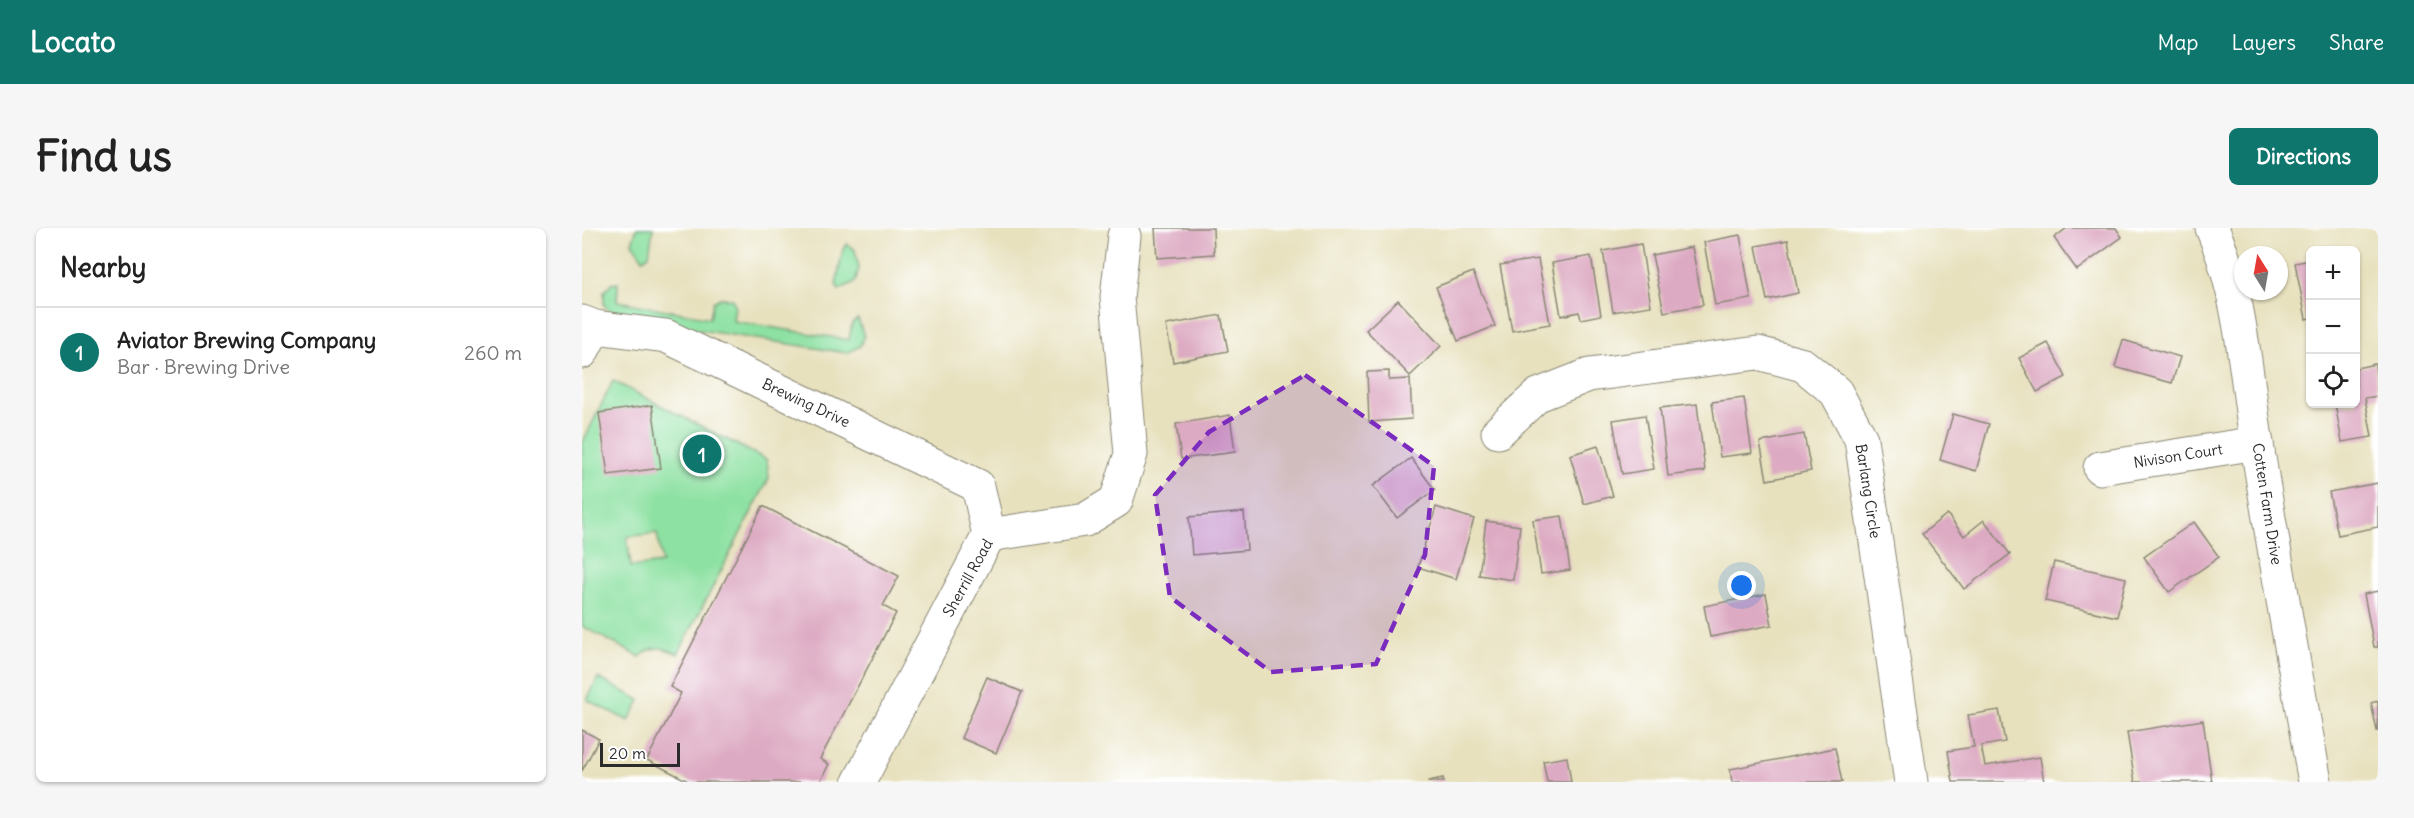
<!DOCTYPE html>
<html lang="en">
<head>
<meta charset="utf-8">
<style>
  :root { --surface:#fff; --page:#f6f6f6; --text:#222; --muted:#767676; --line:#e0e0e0; --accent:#0f766e }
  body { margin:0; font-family:Delius,sans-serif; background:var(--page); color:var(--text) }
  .controls { position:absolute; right:18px; top:18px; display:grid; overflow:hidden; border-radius:9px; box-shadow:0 2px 4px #0004 }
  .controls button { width:54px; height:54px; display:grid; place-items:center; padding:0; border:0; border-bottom:2px solid var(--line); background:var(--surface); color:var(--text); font:30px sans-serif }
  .compass { position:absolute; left:1652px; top:18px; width:54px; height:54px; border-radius:50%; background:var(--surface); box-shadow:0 2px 4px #0004; rotate:349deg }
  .scale { position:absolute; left:18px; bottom:15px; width:80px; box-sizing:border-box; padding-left:6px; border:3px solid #2b2b2b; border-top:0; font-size:16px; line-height:21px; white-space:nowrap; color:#2b2b2b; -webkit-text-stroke:4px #fff; paint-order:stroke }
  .you { position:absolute; left:1160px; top:358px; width:21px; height:21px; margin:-15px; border:4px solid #fff; border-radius:50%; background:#1a73e8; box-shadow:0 0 0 9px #1a73e833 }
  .badge { display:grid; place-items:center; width:39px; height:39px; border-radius:50%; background:var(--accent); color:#fff; font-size:20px; font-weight:700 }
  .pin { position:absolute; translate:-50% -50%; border:3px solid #fff; box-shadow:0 2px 6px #0006 }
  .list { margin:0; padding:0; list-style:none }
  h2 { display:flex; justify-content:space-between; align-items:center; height:78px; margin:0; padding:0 24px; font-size:26px }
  h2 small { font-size:20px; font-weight:400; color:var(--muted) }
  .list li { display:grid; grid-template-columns:39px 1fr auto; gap:18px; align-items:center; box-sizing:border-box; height:90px; padding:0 24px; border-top:2px solid var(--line) }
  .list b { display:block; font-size:22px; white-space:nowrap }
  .list p { margin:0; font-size:20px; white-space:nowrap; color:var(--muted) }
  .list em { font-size:20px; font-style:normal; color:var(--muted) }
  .icon { flex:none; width:33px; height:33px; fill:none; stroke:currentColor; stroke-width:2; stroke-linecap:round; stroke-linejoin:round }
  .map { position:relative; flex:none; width:1796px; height:554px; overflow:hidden; border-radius:9px }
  header { display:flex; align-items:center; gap:36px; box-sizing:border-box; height:84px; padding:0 30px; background:var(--accent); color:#fff }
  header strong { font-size:28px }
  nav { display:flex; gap:33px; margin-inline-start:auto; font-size:21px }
  .intro { display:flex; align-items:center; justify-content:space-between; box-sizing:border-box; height:144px; padding:0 36px }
  h1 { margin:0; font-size:42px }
  .button { padding:15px 27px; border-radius:9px; background:var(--accent); color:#fff; font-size:21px; font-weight:700 }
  main { display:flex; gap:36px; padding:0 36px }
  aside { flex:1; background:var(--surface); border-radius:9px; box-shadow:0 2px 4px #0004 }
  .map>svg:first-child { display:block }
  .grass { fill:#8de1a2; stroke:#5c8666; stroke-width:1.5; fill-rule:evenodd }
  .building { fill:#ddaac3 }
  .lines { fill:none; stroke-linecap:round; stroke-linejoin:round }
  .minor-casing { stroke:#898674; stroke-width:35 }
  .minor { stroke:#fff; stroke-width:33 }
  .marked { fill:#7b2cbf; fill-opacity:0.2; stroke:#7b2cbf; stroke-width:4.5; stroke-dasharray:12 8; stroke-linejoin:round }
  .labels { text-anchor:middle; stroke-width:4.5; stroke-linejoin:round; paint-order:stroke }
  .street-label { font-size:15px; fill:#2b2b2b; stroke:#fff }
</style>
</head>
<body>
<header>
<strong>Locato</strong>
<nav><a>Map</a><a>Layers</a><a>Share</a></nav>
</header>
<div class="intro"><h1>Find us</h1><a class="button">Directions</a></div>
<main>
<aside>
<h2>Nearby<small></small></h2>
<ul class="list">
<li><span class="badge">1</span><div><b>Aviator Brewing Company</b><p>Bar · Brewing Drive</p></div><em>260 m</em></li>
</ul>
</aside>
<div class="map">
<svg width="1796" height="554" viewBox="0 0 1796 554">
  <rect width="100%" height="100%" fill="#fff"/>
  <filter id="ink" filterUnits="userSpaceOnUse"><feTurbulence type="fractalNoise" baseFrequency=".0167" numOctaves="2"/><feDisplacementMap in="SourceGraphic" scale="12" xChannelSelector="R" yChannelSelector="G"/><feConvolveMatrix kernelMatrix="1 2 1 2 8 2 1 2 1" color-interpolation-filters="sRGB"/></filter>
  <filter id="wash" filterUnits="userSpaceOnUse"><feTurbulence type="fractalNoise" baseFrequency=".008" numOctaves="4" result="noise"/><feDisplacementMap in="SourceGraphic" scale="24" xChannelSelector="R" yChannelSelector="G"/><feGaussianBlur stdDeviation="1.35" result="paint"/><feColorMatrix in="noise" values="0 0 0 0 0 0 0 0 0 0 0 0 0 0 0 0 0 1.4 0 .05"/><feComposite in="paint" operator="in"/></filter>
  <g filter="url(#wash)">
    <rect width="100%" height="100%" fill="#e7e1be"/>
    <g class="grass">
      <polygon points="55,0 71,0 67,27 61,31 50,15"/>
      <polygon points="265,16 273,22 277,40 273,54 257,62 254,57 261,21"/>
      <polygon points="36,55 35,73 128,90 131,74 138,70 150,71 153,77 151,93 267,112 270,95 276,91 282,108 278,118 265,125 34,89 22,77 22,64 29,56"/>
      <path d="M31,153L185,232L187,250L96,426C82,419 70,416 58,429L0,398V216ZM75,305L80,335L49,339L45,309Z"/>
      <polygon points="16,450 58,472 47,493 5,472"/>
    </g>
    <g id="blocks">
      <g class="building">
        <polygon points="573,0 631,0 632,26 575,30"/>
        <polygon points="1485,0 1534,0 1540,9 1495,42 1472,10"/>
        <polygon points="1158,7 1169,71 1133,77 1122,14"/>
        <polygon points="1206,12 1216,65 1185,72 1174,18"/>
        <polygon points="1059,16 1069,78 1031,84 1021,23"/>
        <polygon points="1110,19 1121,77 1082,84 1070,27"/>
        <polygon points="1009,28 1019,87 999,91 997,84 979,88 970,35"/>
        <polygon points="956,31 968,96 930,103 918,37"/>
        <polygon points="1728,32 1728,90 1724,91 1713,35"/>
        <polygon points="891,44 913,98 876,113 854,59"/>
        <polygon points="816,72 859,118 828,148 784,102"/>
        <polygon points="639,87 646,123 591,134 584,97"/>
        <polygon points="1541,112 1598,129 1590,155 1533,139"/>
        <polygon points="1466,115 1484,149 1455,164 1437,130"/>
        <polygon points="1793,136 1796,168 1783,170 1790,209 1760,214 1753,176 1774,176 1774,140"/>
        <polygon points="807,143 807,152 828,151 830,191 787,194 785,144"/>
        <polygon points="1162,170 1170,225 1138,229 1130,174"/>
        <polygon points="1115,176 1123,243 1086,248 1078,180"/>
        <polygon points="70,177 79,240 26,247 17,185"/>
        <polygon points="1371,186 1407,196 1394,243 1358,232"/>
        <polygon points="648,187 653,224 599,231 594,196"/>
        <polygon points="1063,187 1072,241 1040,246 1031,192"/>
        <polygon points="1222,206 1229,243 1185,252 1178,214"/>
        <polygon points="1016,218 1031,268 1002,276 988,227"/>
        <polygon points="829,230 853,262 815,290 791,258"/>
        <polygon points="1796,255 1796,299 1756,307 1747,264"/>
        <polygon points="181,278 317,348 301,378 314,385 238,531 247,536 238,554 108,554 65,532 99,465 88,459"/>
        <polygon points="854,279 892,291 874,351 836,339"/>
        <polygon points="662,284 665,322 610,327 607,289"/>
        <polygon points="1365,286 1382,308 1402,292 1428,326 1382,361 1340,306"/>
        <polygon points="980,288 988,342 959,346 951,292"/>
        <polygon points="904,293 938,298 931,352 897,347"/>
        <polygon points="1612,294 1637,329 1587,364 1562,329"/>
        <polygon points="1472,334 1544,350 1535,389 1463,373"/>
        <polygon points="1796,363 1796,419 1792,419 1782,366"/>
        <polygon points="1184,366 1190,397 1128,409 1122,378"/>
        <polygon points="405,449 440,464 414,525 379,510"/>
        <polygon points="1796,473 1796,503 1795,503 1789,475"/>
        <polygon points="1417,482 1423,514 1399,518 1403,538 1458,529 1462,554 1371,554 1366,523 1392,519 1386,487"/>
        <polygon points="1621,492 1630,554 1553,554 1545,504"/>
        <polygon points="0,502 17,511 0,543"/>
        <polygon points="1253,520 1260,554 1150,554 1148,541"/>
        <polygon points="985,529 989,554 965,554 961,533"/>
        <polygon points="861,550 862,554 846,554 846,553"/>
      </g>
    </g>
  </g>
  <g filter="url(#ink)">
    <use href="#blocks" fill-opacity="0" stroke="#898674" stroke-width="1.5"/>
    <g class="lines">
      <g class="minor-casing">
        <g id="minor">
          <path d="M1630,0C1660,69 1663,144 1675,217C1693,330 1713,442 1733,554"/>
          <polyline points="0,94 13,99 84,108 396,258 407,307"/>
          <polyline points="0,124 13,99"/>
          <polyline points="916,204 956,167 1007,147 1176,125 1221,137 1254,164 1279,211 1329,554"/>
          <polyline points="1518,240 1675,215"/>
          <polyline points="407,307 503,292 534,273 549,226 535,69 542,8"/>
          <polyline points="277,554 407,307"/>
        </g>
      </g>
      <use href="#minor" class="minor"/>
    </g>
  </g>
  <path class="marked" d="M723,147L852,238L843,327L794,436L689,444L588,369L573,267L627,204Z"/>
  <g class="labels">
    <g class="street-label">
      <text transform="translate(224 175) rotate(25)" y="5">Brewing Drive</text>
      <text transform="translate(1596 228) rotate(-9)" y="5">Nivison Court</text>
      <text transform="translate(1286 263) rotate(81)" y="5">Barlang Circle</text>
      <text transform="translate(1685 276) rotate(81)" y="5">Cotten Farm Drive</text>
      <text transform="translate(386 350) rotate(-61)" y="5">Sherrill Road</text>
    </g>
  </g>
</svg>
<div class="controls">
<button>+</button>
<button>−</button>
<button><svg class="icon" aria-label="locate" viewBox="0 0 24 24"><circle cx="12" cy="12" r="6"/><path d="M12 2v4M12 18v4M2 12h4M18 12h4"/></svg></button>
</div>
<svg class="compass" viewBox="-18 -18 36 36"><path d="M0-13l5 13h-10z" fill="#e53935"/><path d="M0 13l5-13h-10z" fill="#767676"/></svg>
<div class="scale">20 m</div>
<div class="you"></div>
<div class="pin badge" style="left:120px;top:226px">1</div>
</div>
</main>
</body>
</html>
